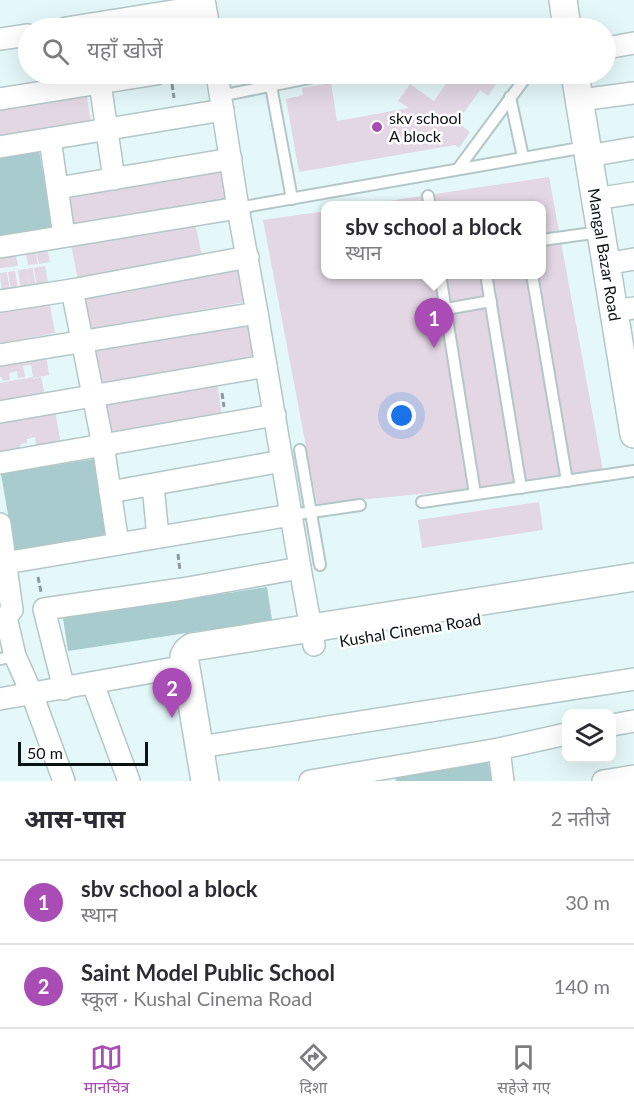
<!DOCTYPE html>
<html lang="hi">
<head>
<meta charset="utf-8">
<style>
  :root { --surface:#fff; --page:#f2f2f3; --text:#2b2b33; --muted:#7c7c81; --line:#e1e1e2; --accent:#a94cb6 }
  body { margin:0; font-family:Lato,"Noto Sans Devanagari",sans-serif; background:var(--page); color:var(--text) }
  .controls { position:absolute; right:18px; bottom:18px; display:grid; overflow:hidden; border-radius:12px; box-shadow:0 6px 24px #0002 }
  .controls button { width:54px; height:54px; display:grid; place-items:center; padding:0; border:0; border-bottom:2px solid var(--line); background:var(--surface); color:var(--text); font:30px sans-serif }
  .scale { position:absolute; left:18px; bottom:15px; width:130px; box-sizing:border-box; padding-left:6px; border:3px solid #0b1212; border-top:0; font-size:16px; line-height:21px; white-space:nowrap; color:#0b1212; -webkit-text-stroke:4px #fff; paint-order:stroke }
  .you { position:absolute; left:402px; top:416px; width:21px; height:21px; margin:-15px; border:4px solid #fff; border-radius:50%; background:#1a73e8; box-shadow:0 0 0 9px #1a73e833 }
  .badge { display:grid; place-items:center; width:39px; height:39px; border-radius:50%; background:var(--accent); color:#fff; font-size:20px; font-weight:700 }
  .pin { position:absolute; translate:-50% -50px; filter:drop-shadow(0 2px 3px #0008) }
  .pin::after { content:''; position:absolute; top:32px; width:21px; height:18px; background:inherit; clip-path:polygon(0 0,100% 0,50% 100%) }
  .popup { position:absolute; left:321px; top:201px; width:225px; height:78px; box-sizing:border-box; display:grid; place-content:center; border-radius:12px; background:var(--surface); filter:drop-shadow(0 2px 4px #0005); font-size:20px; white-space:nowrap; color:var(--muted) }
  .popup b { font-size:22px; color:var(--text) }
  .popup::after { content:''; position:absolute; left:50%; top:100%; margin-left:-12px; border:12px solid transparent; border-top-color:var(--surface) }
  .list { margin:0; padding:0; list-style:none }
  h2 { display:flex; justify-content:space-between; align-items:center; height:78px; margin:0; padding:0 24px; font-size:26px }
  h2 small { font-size:20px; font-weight:400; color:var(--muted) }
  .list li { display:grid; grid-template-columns:39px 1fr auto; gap:18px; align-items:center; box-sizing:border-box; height:84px; padding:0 24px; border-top:2px solid var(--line) }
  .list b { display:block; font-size:22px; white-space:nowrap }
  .list p { margin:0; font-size:20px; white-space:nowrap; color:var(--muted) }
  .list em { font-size:20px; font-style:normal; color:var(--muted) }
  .icon { flex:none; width:33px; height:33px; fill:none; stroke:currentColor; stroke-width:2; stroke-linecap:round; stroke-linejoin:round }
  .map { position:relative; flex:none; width:634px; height:781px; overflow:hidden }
  .search { position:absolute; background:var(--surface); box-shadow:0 6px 24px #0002; left:18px; right:18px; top:18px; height:66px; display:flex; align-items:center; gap:15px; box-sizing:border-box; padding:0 21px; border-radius:33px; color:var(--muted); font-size:22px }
  .sheet { height:246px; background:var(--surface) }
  nav { display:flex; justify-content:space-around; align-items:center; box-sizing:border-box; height:84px; border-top:2px solid var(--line); background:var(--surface); font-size:16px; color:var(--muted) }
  nav a { display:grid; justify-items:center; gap:3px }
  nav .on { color:var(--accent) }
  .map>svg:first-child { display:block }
  .green { fill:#a8cbcd }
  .building { fill:#e2d7e3 }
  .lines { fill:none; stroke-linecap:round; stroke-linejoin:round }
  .service-casing { stroke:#b4c7c8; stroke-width:14 }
  .minor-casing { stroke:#b4c7c8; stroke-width:24 }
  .tertiary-casing { stroke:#b4c7c8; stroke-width:30 }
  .path { stroke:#8d9b9d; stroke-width:3; stroke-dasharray:6 3; stroke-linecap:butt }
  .service { stroke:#fff; stroke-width:10 }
  .minor { stroke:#fff; stroke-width:21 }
  .tertiary { stroke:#fff; stroke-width:27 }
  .poi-dot { fill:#a94cb6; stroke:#fff; stroke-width:2 }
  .labels { text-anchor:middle; stroke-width:5; stroke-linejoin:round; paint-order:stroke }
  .poi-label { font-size:16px; fill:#0b1212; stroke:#fff; text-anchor:start }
  .street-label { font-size:16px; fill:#0b1212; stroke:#fff }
</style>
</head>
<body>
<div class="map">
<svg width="634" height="781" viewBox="0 0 634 781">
  <rect width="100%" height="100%" fill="#e4f7f9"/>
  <g class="green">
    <polygon points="39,150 53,231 0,239 0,156"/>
    <polygon points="94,459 107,539 15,555 1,474"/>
    <polygon points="267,587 272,620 68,651 63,618"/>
    <polygon points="488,762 492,781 396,781 395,777"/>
  </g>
  <g class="building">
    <polygon points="436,74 503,74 488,96 480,90 457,122 470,132 459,148 455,145 299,172 286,99 303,95 302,88 331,83 337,121 409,108 398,101 410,84 434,101 447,82"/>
    <polygon points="85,86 92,127 0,143 0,101"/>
    <polygon points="224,165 229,202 70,229 63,191"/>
    <polygon points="549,177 604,476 317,504 263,220 326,211 326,274 542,274 542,206 369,206 369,204"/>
    <polygon points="194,218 203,261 78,280 70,240"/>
    <polygon points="45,242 50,262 39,264 35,245"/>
    <polygon points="35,248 38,264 28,265 25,249"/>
    <polygon points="6,249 9,265 7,250 15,249 18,266 0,268 0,250"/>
    <polygon points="240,265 245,302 86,330 79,292"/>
    <polygon points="45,266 49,287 37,288 34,268"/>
    <polygon points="33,268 36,289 30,290 27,275 29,290 21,291 18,270"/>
    <polygon points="15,271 18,289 11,290 8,272"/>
    <polygon points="7,272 10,293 2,294 0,273"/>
    <polygon points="48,295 55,333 0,343 0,303"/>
    <polygon points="249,323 255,361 97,388 90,350"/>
    <polygon points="46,355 49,375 33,378 31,365 23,366 25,377 18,378 17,371 9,373 10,380 3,381 2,377 0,377 0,361"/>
    <polygon points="33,377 33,379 41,377 45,397 0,406 0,383"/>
    <polygon points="217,379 222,417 106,438 99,400"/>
    <polygon points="54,404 61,446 37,450 35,437 27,439 27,443 20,444 22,454 0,457 0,413"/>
    <polygon points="539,502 543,530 422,548 418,520"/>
  </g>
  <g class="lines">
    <g class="service-casing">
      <g id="service">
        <polyline points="271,86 292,199"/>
        <polyline points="220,96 329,74"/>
        <polyline points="510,97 523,157"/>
        <polyline points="458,169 523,81 521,74"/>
        <polyline points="428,196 430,206"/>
        <polyline points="238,208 586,147"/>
        <polyline points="542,240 600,232"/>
        <polyline points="440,274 475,494"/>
        <polyline points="486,274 521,488"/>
        <polyline points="532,274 567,481"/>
        <polyline points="446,309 491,301"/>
        <polyline points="300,450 320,565"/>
        <polyline points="422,502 634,471"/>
        <polyline points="291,515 360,505"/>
        <polyline points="0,659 15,656"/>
      </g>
    </g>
    <g class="minor-casing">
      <g id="minor">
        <polyline points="204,0 209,28"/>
        <polyline points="66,28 205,6"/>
        <polyline points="0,39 28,35"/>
        <polyline points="606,48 634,43"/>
        <polyline points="217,74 238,208 257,313 300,568 314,645"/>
        <polyline points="100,83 114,179"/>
        <polyline points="0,99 156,74"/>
        <polyline points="580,100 634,93"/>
        <polyline points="50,139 64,236"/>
        <polyline points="0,147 223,110"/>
        <polyline points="588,156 634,148"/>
        <polyline points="58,188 231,159"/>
        <polyline points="595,199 634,193"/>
        <polyline points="0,247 238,208"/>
        <polyline points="605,264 634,259"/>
        <polyline points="72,290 103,445 118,544"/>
        <polyline points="0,301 72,290 248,257"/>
        <polyline points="614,311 634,308"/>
        <polyline points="0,355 257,313"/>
        <polyline points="0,412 266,366"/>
        <polyline points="0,463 275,415"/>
        <polyline points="153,485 158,537"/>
        <polyline points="110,492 282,461"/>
        <polyline points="0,524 12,610 6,617 15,656 32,694 64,781"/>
        <polyline points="0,564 291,515"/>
        <polyline points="93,684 129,781"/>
        <polyline points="64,689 44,609 182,589 300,568"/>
        <polyline points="0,699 186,666"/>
        <polyline points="612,725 634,721"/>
        <polyline points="200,747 634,679"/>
        <polyline points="499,749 503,781"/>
        <polyline points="310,781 499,749 566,734"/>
        <polyline points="603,781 634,776"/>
      </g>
    </g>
    <g class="tertiary-casing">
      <g id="tertiary">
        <polyline points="563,0 567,28"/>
        <path id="s1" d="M575,74L634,434"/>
        <polyline points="205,781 184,656 187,651 192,647 634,577"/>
      </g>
    </g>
    <g class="path">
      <polyline points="172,84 174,98"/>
      <polyline points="222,393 224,407"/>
      <polyline points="178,554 180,571"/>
      <polyline points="38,577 41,592"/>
    </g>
    <use href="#service" class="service"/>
    <use href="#minor" class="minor"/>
    <use href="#tertiary" class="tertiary"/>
  </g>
  <circle class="poi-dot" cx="377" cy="127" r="6"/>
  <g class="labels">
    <g class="poi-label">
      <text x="389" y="124">skv school<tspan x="389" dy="18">A block</tspan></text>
    </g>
    <g class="street-label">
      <text dy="6" stroke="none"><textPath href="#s1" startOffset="183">Mangal Bazar Road</textPath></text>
      <text transform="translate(410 630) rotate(-9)" y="6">Kushal Cinema Road</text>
    </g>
  </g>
</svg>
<div class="controls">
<button><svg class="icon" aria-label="layers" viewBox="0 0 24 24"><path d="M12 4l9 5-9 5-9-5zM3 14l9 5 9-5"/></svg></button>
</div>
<div class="scale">50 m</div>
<div class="you"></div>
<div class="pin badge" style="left:434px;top:348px">1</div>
<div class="popup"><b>sbv school a block</b>स्थान</div>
<div class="pin badge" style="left:172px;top:718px">2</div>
<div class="search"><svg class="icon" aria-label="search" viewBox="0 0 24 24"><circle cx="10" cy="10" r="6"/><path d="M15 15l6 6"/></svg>यहाँ खोजें</div>
</div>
<section class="sheet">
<h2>आस-पास<small>2 नतीजे</small></h2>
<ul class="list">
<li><span class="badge">1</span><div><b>sbv school a block</b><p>स्थान</p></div><em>30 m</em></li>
<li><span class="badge">2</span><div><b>Saint Model Public School</b><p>स्कूल · Kushal Cinema Road</p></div><em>140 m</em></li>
</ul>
</section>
<nav>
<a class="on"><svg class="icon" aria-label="map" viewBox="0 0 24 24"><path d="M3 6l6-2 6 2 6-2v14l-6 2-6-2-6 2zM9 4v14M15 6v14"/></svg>मानचित्र</a>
<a><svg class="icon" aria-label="directions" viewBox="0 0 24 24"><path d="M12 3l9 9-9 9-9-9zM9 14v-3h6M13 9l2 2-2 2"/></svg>दिशा</a>
<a><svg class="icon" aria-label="saved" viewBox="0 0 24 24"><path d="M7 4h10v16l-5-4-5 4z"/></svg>सहेजे गए</a>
</nav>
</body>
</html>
